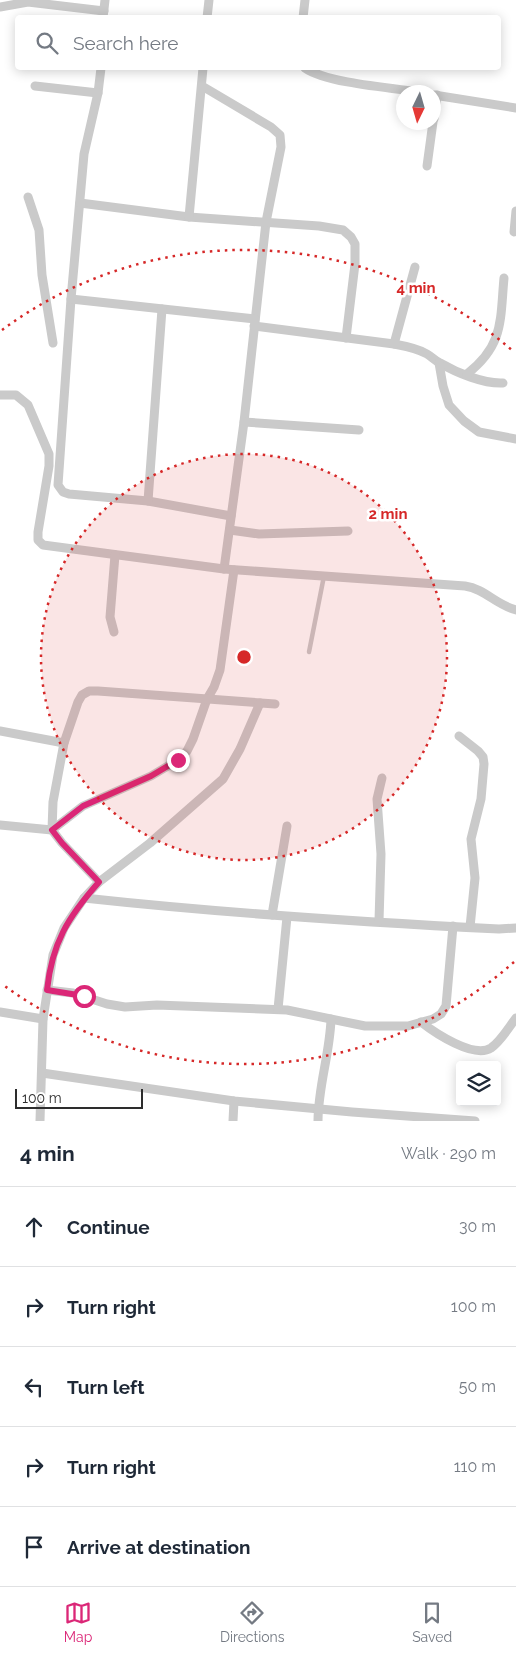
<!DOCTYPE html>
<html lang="en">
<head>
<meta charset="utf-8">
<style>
  :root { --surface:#fff; --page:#f6f6f7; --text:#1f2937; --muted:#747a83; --line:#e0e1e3; --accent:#db2777 }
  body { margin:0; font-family:Raleway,sans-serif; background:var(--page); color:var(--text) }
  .controls { position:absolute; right:15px; bottom:15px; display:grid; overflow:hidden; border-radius:5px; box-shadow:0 2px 12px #0003 }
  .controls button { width:45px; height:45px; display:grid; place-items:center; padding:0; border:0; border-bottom:1px solid var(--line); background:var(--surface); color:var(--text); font:25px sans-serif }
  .compass { position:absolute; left:396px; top:85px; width:45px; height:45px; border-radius:50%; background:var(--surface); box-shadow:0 2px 12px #0003; rotate:185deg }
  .scale { position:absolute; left:15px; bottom:12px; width:128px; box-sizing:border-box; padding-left:5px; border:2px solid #2d2d2d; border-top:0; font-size:14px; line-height:18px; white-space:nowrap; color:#2d2d2d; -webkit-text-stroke:4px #fff; paint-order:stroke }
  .stop { position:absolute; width:15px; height:15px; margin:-11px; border:4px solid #db2777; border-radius:50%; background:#fff }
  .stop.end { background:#db2777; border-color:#fff; box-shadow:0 1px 5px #0008 }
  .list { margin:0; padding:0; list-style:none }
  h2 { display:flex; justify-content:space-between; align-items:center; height:65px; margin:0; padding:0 20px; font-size:21px }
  h2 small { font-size:16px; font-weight:400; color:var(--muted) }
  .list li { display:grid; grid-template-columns:32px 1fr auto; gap:15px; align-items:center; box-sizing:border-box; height:80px; padding:0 20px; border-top:1px solid var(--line) }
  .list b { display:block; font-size:19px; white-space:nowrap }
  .list em { font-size:16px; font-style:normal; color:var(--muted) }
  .icon { flex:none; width:28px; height:28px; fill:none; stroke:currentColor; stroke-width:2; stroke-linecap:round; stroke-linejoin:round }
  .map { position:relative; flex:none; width:516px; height:1121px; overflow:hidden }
  .search { position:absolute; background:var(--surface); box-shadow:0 2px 12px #0003; left:15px; right:15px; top:15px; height:55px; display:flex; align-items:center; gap:12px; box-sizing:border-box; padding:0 18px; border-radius:5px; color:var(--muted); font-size:19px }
  .sheet { height:465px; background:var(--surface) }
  nav { display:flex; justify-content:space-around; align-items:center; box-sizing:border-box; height:70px; border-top:1px solid var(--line); background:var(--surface); font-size:14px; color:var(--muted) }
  nav a { display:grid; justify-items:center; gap:2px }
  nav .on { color:var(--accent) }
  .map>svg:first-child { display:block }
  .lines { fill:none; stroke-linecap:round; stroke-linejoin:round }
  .service { stroke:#cacaca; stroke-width:4.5 }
  .minor { stroke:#cacaca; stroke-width:9 }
  .route { stroke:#db2777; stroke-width:6 }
  .ring { fill:none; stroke:#d62828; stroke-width:2.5; stroke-dasharray:2.5 5 }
  .centre { fill:#d62828; stroke:#fff; stroke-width:2.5 }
  .ring-label { font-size:15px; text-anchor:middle; font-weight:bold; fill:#d62828; stroke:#fff; stroke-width:5; stroke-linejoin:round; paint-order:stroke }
</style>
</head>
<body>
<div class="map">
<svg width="516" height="1121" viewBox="0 0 516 1121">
  <rect width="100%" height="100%" fill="#fff"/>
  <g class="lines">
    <polyline class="service" points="309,652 324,576"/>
    <g class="minor">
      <polyline points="0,7 28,2 104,11"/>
      <polyline points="103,18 105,0"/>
      <polyline points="207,18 209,0"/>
      <polyline points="303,18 305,0"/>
      <polyline points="101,68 98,93 84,154 71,299 58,485 63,492 69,494 148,501 231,516"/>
      <path d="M305,68C326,83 392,88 420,92"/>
      <polyline points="35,86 98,93"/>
      <polyline points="202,86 271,127 280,135 281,147 266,222 244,422 224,569"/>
      <polyline points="434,95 516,108"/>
      <polyline points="434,119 437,95"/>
      <polyline points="427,166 433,122"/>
      <polyline points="28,197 39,230 42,275 53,343"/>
      <polyline points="80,203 189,217 319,226 343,230 351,237 355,244 355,264 346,338"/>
      <polyline points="189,217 203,68"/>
      <polyline points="514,232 516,211"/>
      <polyline points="71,299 255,319"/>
      <path d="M254,326L394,344C405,346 417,348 427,354C432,357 435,361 440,363C457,373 484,384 503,383"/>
      <polyline points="394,344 415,267"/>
      <polyline points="439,363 443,386 449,405 464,421 479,432 516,439"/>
      <path d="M467,374C504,345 500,321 504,278"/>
      <path d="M0,395H16L28,405L49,454V466L38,532V540L43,545L224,569L465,586C485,589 496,605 516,610"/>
      <polyline points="244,422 359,430"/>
      <polyline points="148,501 162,309"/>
      <polyline points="230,530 259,534 348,531"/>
      <polyline points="114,632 110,617 115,555"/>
      <polyline points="0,731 64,743"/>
      <polyline points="459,736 478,751 483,757 484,764 481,799 471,839 475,878 470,927"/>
      <polyline points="0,825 52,830 83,806 151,776 178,760 187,751 193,739 207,699 214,687 220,670 234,570"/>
      <polyline points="99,882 62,843 52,830 53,802 64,743 78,702 82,695 89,691 98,691 275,704"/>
      <path d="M84,898C222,913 360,922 499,929L516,928"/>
      <polyline points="272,915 287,826"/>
      <polyline points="379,921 381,854 377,799 382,778"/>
      <polyline points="47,990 73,993 107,1004 125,1007 157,1005 287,1010 365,1026 408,1026 433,1019 441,1014 446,1006 453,926"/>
      <polyline points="278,1009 287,917"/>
      <polyline points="0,1012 43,1019"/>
      <path d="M421,1022C435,1033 474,1059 491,1048C501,1041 509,1027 516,1018"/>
      <polyline points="42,1073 234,1101 352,1112 475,1121"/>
      <polyline points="40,1121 43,1019 53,955 64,928 84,898 99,882 150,843 223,779 240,749 260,703"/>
      <polyline points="233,1121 234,1101"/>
      <path d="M318,1121C318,1087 330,1053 331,1019"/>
    </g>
  </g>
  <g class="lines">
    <path class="route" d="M84,996L47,990C52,943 68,917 99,882L62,843L52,830L83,806L151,776L178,760"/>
  </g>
  <circle cx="244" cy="657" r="203" fill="#d62828" fill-opacity=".12"/>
  <g class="ring">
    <circle cx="244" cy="657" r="203"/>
    <path d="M514 962A407 407 0 0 1 2 984M2 330A407 407 0 0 1 514 352"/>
  </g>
  <circle cx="244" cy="657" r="8" class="centre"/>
  <g class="ring-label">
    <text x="416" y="293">4 min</text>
    <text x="388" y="519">2 min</text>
  </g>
</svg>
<div class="controls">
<button><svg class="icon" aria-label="layers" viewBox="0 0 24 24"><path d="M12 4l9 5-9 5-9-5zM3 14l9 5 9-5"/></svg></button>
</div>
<svg class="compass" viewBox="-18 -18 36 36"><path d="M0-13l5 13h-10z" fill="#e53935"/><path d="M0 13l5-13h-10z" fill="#747a83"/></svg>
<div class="scale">100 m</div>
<div class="stop" style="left:84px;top:996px"></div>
<div class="stop end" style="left:178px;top:760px"></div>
<div class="search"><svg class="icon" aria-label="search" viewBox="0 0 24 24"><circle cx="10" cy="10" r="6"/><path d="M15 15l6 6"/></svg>Search here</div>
</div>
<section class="sheet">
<h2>4 min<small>Walk · 290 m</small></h2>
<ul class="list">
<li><svg class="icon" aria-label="ahead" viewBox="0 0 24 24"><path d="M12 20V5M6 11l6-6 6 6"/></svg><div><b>Continue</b></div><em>30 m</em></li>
<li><svg class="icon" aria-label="right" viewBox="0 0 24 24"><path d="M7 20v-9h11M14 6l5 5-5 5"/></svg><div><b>Turn right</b></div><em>100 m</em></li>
<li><svg class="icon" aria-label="left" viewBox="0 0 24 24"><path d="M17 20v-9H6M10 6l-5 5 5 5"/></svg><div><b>Turn left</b></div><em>50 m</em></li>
<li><svg class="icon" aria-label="right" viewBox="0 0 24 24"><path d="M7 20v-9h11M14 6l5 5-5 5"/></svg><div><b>Turn right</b></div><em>110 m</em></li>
<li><svg class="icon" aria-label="arrive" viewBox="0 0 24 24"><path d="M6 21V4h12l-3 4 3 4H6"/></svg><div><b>Arrive at destination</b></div></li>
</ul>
</section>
<nav>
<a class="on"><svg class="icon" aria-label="map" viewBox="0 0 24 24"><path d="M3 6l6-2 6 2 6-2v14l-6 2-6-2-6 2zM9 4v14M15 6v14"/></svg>Map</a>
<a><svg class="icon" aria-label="directions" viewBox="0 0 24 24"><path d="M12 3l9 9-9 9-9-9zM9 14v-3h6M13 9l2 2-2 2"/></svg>Directions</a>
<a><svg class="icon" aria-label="saved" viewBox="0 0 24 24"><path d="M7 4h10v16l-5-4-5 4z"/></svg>Saved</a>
</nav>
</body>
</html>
